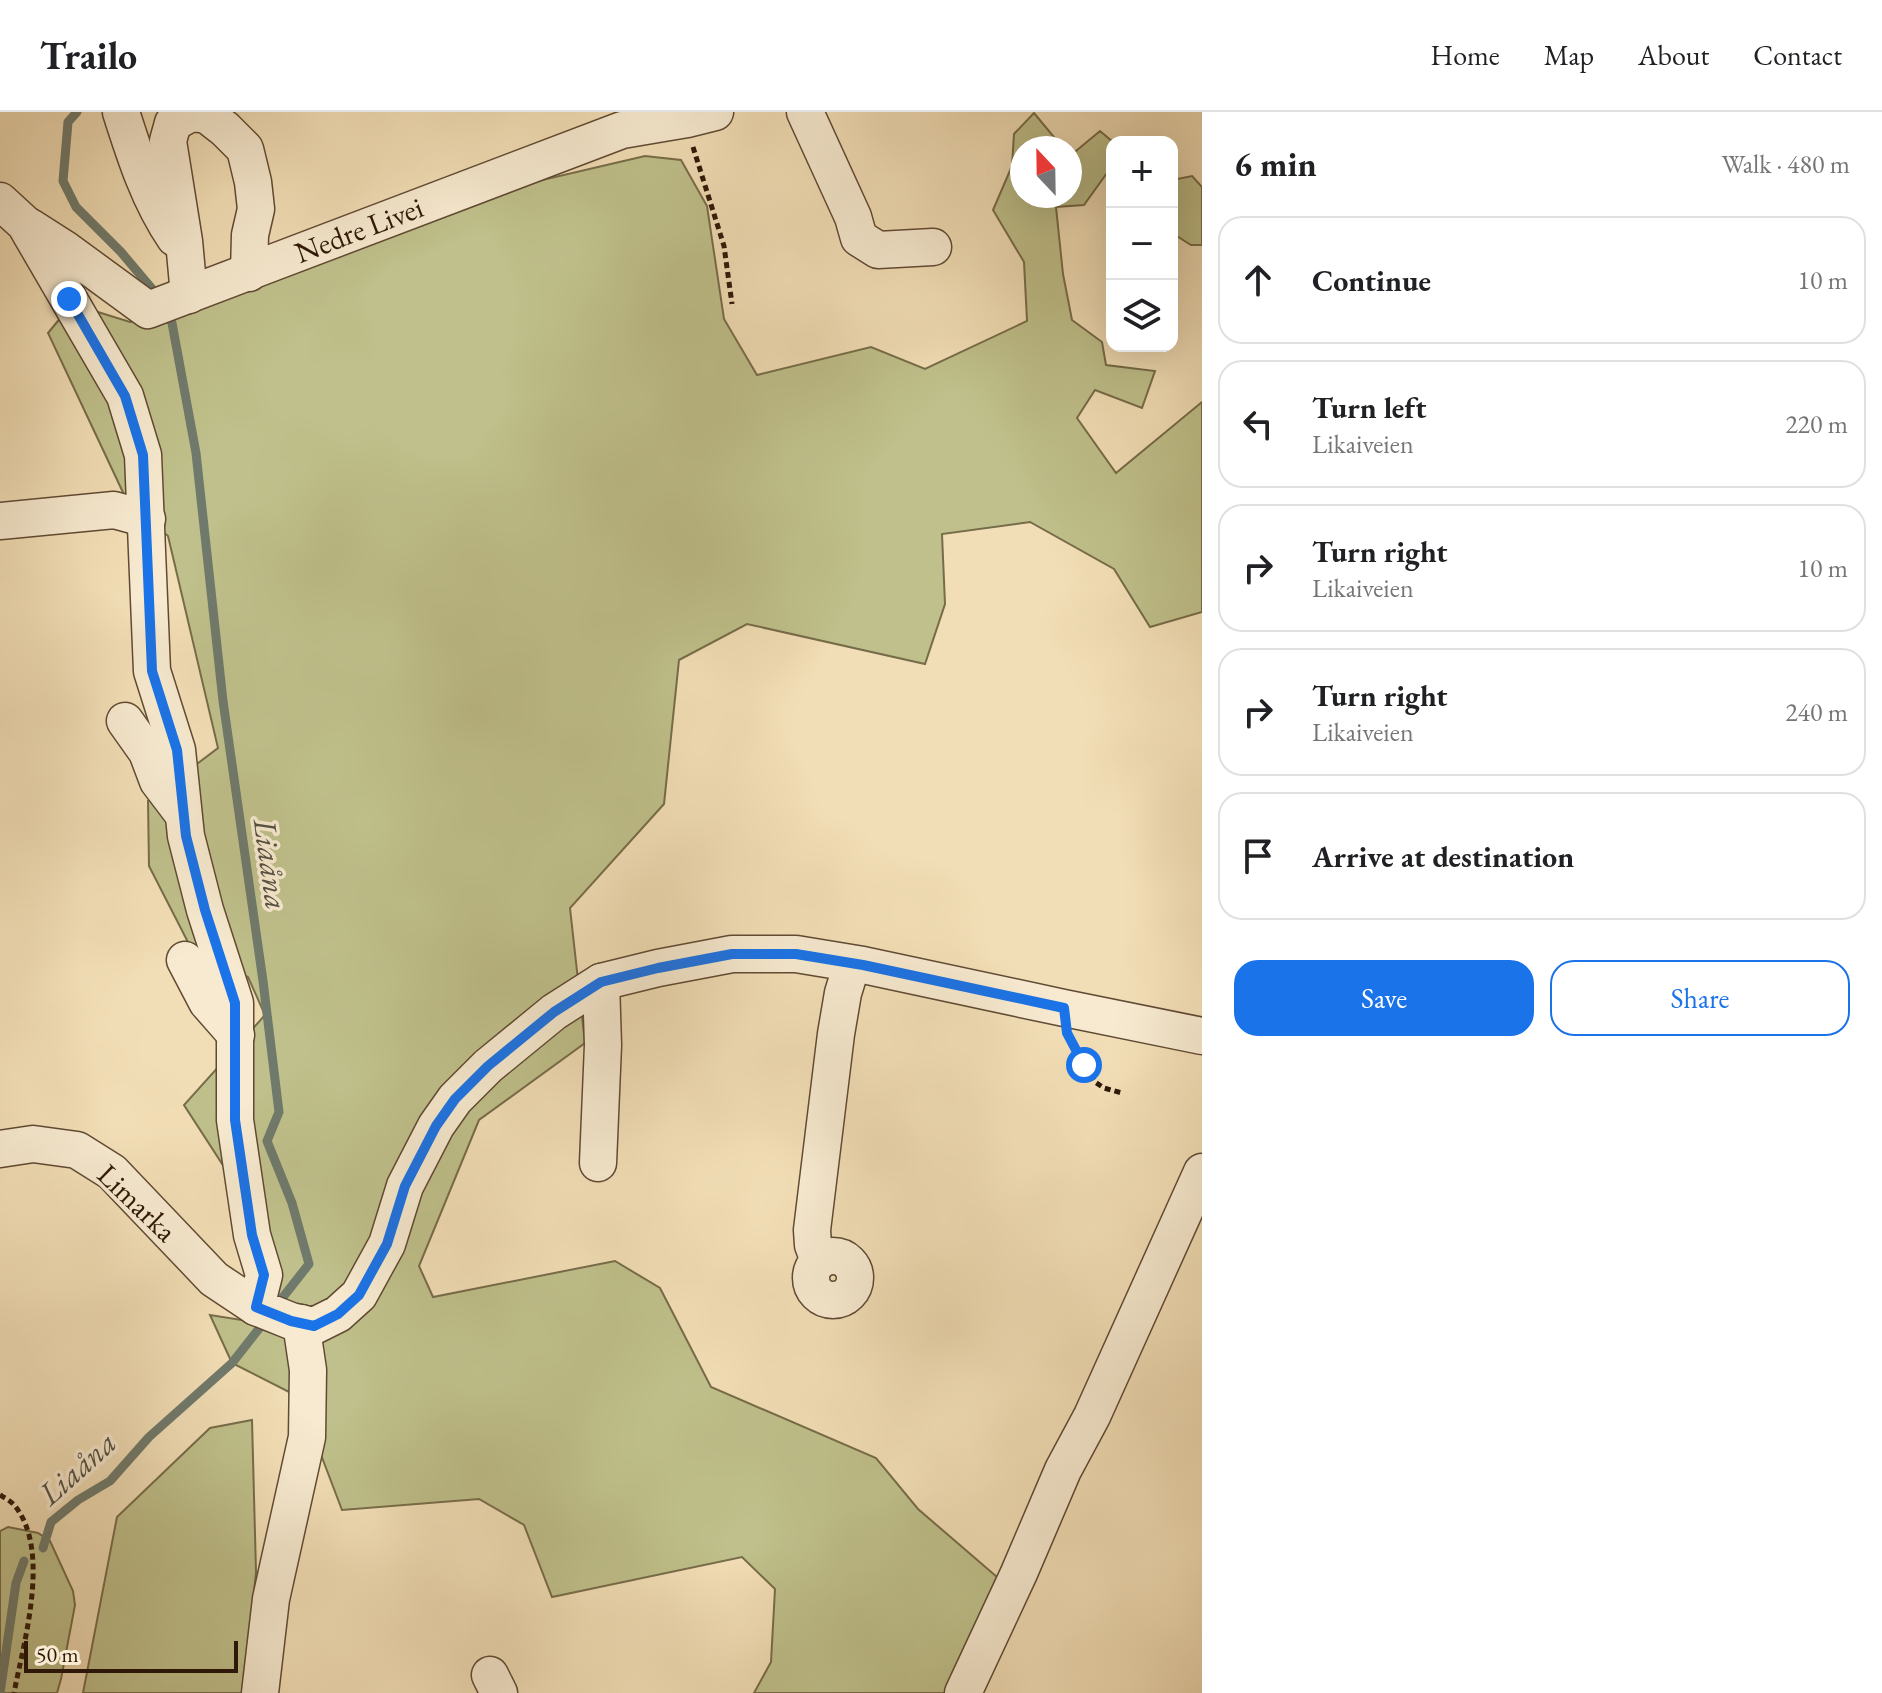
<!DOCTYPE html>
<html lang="en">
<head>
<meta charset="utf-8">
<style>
  :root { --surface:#fff; --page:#f2f2f2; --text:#202124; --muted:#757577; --line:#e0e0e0; --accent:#1a73e8 }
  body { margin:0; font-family:"EB Garamond",serif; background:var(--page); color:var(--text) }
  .controls { position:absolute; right:24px; top:24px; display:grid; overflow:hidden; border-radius:16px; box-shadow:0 8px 32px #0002 }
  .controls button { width:72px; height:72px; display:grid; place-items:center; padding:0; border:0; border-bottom:2px solid var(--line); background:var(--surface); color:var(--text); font:40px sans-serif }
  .compass { position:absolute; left:1010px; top:24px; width:72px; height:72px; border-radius:50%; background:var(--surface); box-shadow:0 8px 32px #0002; rotate:338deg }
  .scale { position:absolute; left:24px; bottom:20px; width:214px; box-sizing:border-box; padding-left:8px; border:4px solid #2f1807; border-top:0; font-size:22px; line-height:28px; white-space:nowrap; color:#2f1807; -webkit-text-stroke:6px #f7ead0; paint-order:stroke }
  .stop { position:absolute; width:24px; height:24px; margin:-18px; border:6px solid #1a73e8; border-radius:50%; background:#fff }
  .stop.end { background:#1a73e8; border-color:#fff; box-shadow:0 2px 8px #0008 }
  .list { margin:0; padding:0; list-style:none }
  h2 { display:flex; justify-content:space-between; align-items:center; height:104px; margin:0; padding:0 32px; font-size:34px }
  h2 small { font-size:26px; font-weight:400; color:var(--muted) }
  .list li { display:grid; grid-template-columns:52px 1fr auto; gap:24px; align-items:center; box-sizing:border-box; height:128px; margin:0 16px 16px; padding:0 16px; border:2px solid var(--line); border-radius:24px }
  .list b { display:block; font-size:30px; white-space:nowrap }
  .list p { margin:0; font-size:26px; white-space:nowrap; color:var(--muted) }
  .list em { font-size:26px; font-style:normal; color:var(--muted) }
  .actions { display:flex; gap:16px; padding:24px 32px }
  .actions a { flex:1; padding:18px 0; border:2px solid var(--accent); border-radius:24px; text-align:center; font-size:28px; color:var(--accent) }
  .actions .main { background:var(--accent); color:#fff }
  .icon { flex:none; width:44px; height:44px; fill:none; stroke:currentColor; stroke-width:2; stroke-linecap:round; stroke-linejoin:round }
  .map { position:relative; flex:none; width:1202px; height:1581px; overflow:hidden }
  header { display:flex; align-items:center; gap:48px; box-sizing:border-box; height:112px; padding:0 40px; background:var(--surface); border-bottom:2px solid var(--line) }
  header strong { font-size:38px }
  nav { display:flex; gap:44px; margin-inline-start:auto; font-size:28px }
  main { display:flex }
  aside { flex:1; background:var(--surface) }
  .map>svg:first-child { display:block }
  .green { fill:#bfc08b; stroke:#776c49; stroke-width:2 }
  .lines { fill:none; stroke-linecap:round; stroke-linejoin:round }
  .stream { stroke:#707a6c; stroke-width:9 }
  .minor-casing { stroke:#604a33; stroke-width:39 }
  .path { stroke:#2f1807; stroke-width:5; stroke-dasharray:6 4; stroke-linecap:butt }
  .minor { stroke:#f7ead0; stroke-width:36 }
  .route { stroke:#1a73e8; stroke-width:10 }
  .labels { text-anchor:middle; stroke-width:7; stroke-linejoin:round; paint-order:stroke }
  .street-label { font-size:30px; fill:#2f1807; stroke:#f7ead0 }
  .water-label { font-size:32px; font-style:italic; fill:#555142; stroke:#f7ead0 }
</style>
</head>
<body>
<header>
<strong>Trailo</strong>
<nav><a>Home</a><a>Map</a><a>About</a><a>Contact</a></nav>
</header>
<main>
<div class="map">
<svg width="1202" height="1581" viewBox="0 0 1202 1581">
  <rect width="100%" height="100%" fill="#f2deb6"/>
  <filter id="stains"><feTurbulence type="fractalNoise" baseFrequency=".0025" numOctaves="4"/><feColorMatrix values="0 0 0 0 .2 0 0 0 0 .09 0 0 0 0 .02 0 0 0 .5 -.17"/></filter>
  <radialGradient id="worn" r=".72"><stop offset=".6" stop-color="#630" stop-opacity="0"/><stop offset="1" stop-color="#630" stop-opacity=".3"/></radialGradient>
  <g class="green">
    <polygon points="1034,1 1063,36 1022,36 1022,84 1070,84 1070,44 1100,19 1113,30 1112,54 1084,93 1056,95 1063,162 1072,208 1102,230 1106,253 1155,259 1142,296 1095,278 1077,306 1116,361 1202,290 1202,500 1150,515 1114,457 1030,410 942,422 945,492 925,552 747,512 679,548 664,692 570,796 585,931 479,1008 419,1154 433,1185 615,1149 660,1176 711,1275 876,1346 918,1397 1004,1471 967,1581 754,1581 771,1550 775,1477 742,1445 552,1485 524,1413 479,1387 342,1398 299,1285 232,1251 210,1203 279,1214 250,1095 184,993 265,903 248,865 194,842 149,754 148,689 218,636 168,424 128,391 48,221 72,192 130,210 170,203 495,79 645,44 681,48 707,94 724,207 757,263 871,235 925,257 1027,209 1024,150 993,98 1012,54 1014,22"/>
    <polygon points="1192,64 1202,75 1202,133 1191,133 1172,121 1172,68"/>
    <polygon points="252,1308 256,1460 244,1581 83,1581 117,1405 210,1316"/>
    <polygon points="8,1415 38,1421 50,1429 73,1479 75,1493 61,1567 57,1581 0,1581 0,1419"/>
  </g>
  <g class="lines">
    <g class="stream">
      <polyline points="77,0 68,10 63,69 76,95 121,140 153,178 158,186"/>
      <polyline points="165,199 172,211 196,341 223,589 263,869 279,1000 267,1029 292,1091 309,1152 276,1194"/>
      <polyline points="43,1436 51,1410 78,1388 110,1369 149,1325 232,1251 265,1209"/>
      <polyline points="0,1581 16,1471 24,1449"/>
    </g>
    <g class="minor-casing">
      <g id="minor">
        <path d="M121,0C135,44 149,88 175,126"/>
        <polyline points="805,0 853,105 859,126 878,138 933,135"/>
        <polyline points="0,89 25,112 125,284 143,343 152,559 177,638 186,724 205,798 235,891 235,1008 252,1123 264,1163 256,1195 291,1209 314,1214 338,1202 359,1183 387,1132 405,1074 436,1014 455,987 488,954 554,900 601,870 658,856 732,842 796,842 863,853 1064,896 1202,924"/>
        <polyline points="30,115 66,138 148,198 622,18 687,7 715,0"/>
        <polyline points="189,183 184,129 168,29 173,11 191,1 207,3 225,17 245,37 253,70 256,97 250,123 249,161"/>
        <polyline points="0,409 114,398 147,407"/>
        <polyline points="125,609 147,640 158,669 180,698"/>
        <polyline points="185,848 207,890 236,923"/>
        <polyline points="0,1037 33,1032 77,1038 112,1060 214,1167 256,1195"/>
        <polyline points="598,1051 603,933 601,870"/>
        <circle cx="833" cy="1166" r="22"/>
        <polyline points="819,1149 813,1133 812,1118 836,922 843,881 852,852"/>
        <polyline points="490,1563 499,1581"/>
        <polyline points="260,1581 271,1487 307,1325 308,1258 301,1211"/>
        <polyline points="963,1581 1019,1461 1063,1358 1092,1304 1202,1060"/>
      </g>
    </g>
    <g class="path">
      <polyline points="693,35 724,134 732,192"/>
      <polyline points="1071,928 1095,970 1104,976 1122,981"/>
      <path d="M0,1383C5,1386 11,1389 15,1394C51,1439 24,1529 14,1581"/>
    </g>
    <use href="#minor" class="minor"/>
  </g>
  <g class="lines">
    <polyline class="route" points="69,187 125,284 143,343 152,559 177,638 186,724 205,798 235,891 235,1008 252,1123 264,1163 256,1195 291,1209 314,1214 338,1202 359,1183 387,1132 405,1074 436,1014 455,987 488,954 554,900 601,870 658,856 732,842 796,842 863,853 1064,896 1067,921 1084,953"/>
  </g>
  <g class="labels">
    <g class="street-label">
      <text transform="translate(359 118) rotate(-21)" y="10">Nedre Livei</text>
      <text transform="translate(137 1091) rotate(44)" y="10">Limarka</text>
    </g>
    <g class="water-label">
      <text transform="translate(271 752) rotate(82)" y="11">Liaåna</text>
      <text transform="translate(77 1356) rotate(-42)" y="11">Liaåna</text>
    </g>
  </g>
  <rect width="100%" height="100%" filter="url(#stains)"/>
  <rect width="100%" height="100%" fill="url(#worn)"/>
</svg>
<div class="controls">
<button>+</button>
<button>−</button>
<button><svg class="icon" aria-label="layers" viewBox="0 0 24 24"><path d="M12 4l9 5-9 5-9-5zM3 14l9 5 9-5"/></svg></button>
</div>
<svg class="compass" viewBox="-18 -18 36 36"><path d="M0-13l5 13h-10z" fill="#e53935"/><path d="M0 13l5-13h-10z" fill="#757577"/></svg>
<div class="scale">50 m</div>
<div class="stop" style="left:1084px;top:953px"></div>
<div class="stop end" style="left:69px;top:187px"></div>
</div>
<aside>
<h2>6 min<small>Walk · 480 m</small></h2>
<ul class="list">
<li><svg class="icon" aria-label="ahead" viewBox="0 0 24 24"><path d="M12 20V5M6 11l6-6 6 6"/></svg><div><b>Continue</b></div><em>10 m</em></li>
<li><svg class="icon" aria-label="left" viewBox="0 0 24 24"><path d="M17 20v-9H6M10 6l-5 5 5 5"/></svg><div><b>Turn left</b><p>Likaiveien</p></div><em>220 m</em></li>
<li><svg class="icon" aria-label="right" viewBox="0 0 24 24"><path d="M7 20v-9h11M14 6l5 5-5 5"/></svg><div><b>Turn right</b><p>Likaiveien</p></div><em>10 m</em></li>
<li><svg class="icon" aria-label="right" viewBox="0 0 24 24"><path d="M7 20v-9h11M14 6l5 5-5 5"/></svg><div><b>Turn right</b><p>Likaiveien</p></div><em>240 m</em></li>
<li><svg class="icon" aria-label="arrive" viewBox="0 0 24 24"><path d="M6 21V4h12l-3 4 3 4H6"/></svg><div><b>Arrive at destination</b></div></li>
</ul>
<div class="actions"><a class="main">Save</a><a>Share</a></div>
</aside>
</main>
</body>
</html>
